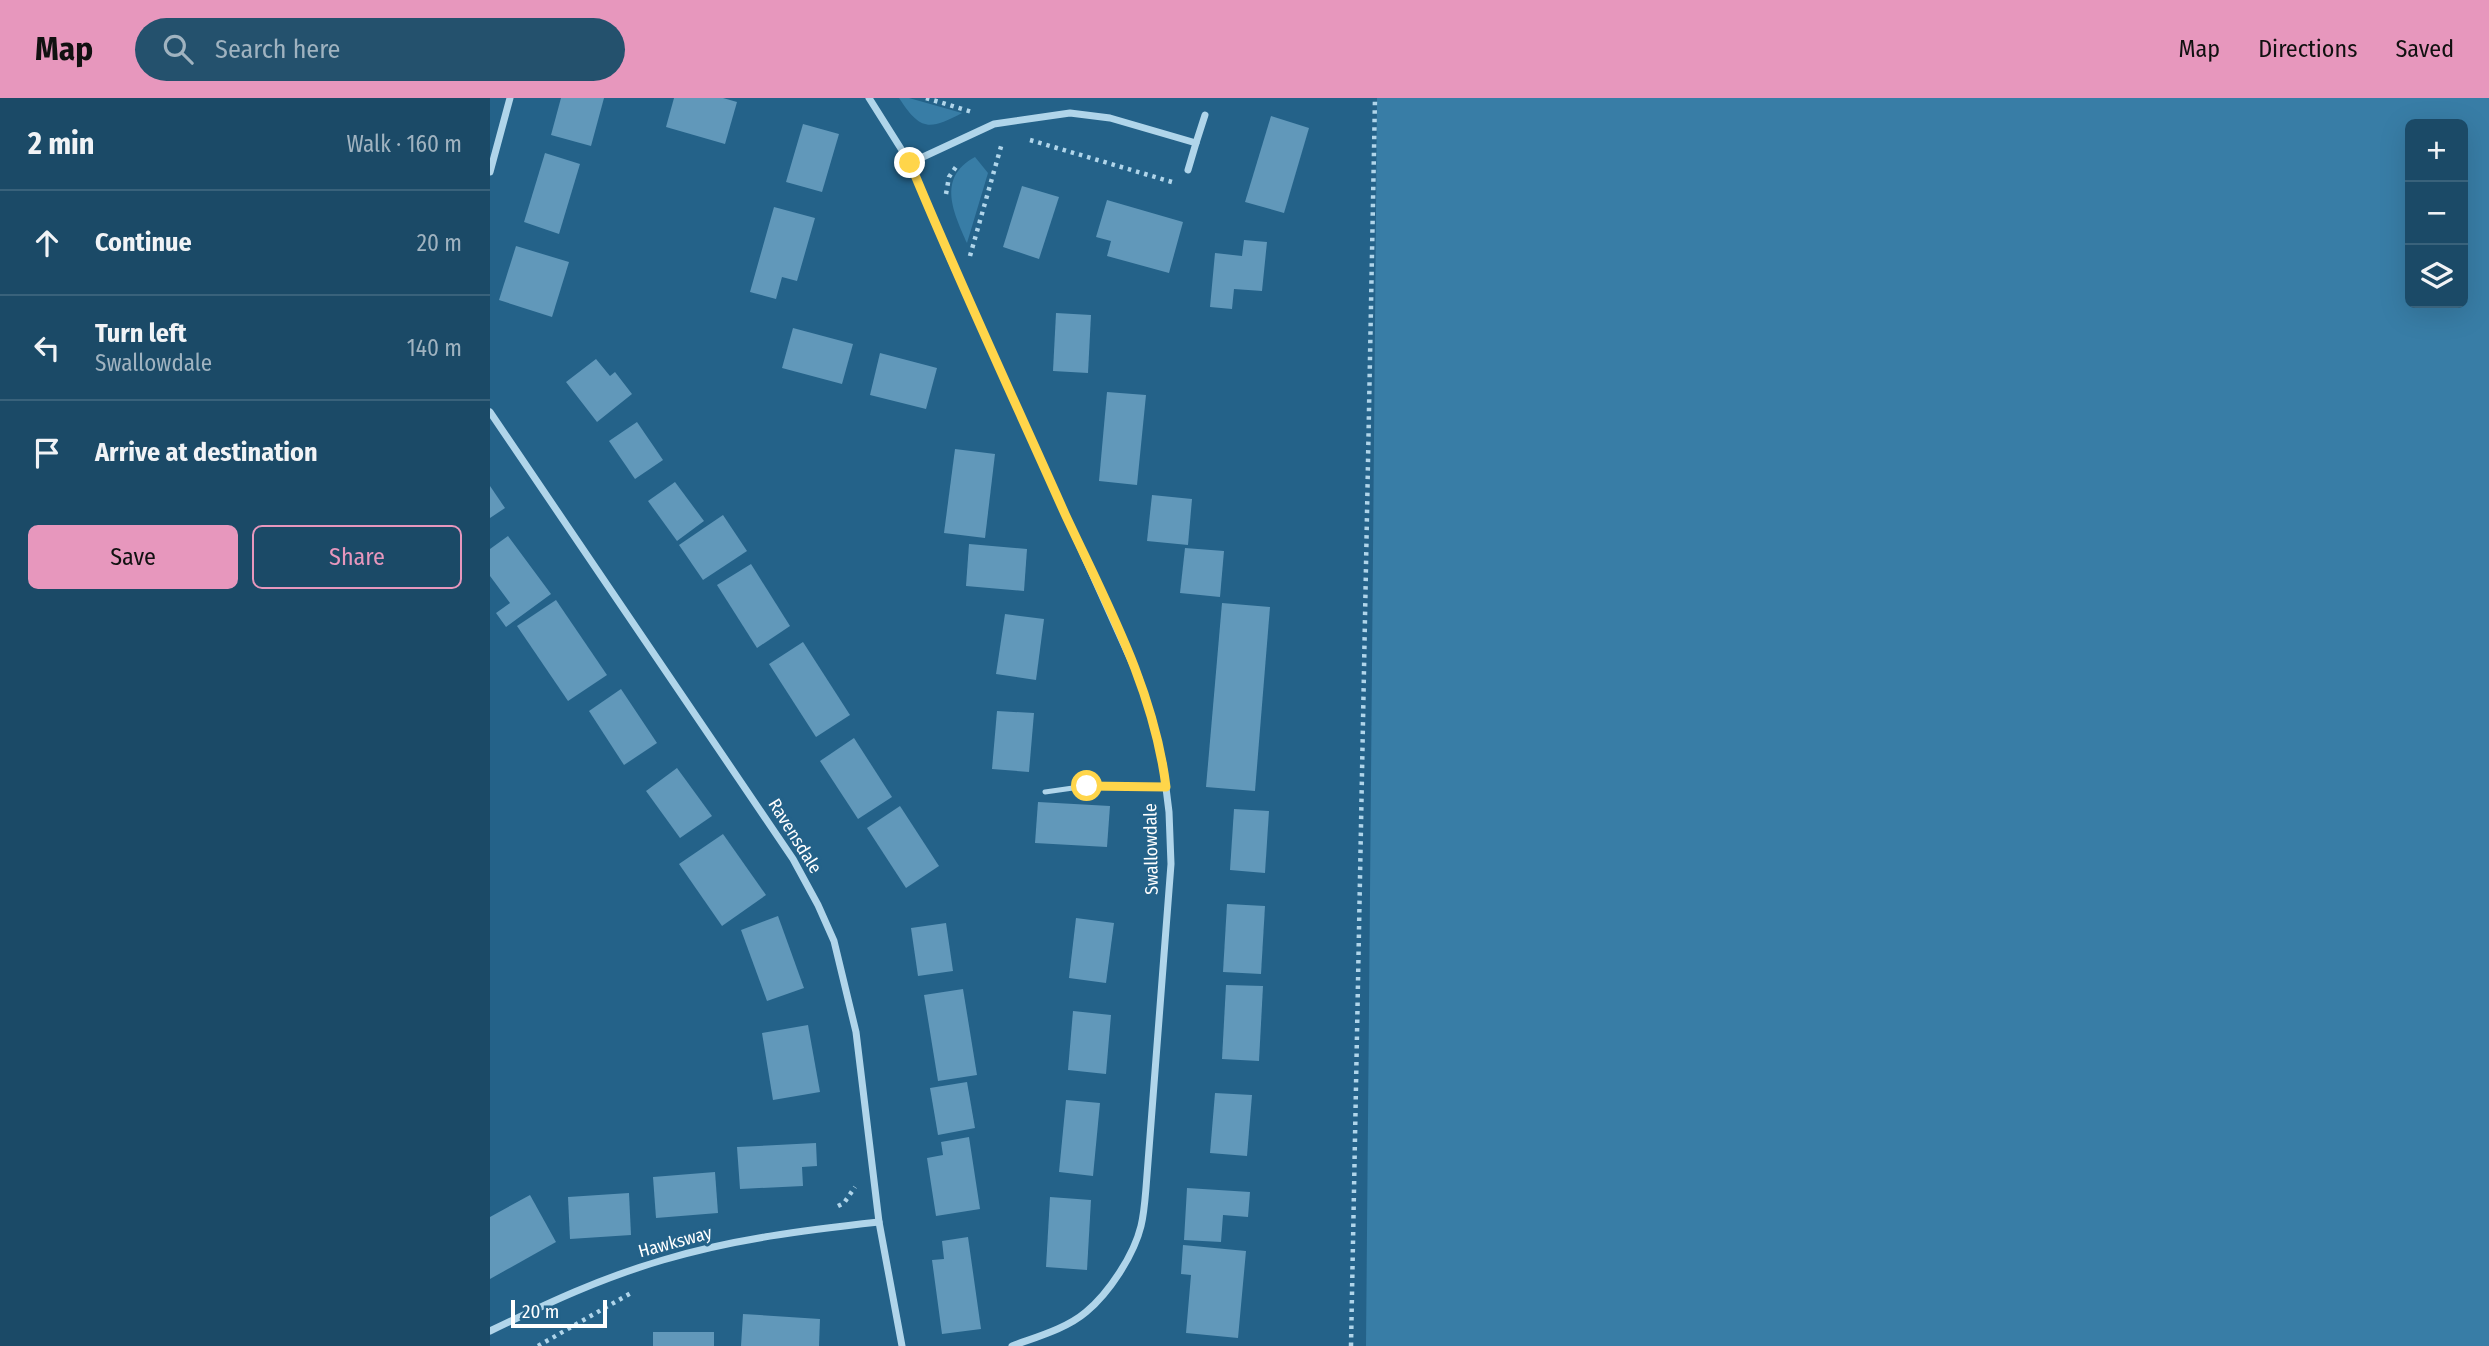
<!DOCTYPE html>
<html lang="en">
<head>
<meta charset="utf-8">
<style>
  :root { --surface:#1b4a67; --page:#24516d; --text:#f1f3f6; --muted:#a0b3c0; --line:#39627b; --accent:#e797bd }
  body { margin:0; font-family:"Fira Sans Condensed",sans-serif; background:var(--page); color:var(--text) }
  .controls { position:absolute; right:21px; top:21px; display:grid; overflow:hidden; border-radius:10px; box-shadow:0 7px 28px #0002 }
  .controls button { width:63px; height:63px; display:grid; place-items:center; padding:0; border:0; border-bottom:2px solid var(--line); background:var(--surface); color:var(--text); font:35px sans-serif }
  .scale { position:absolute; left:21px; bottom:18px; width:96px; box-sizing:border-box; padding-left:7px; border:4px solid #fff; border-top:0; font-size:19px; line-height:24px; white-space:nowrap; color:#fff; -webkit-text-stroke:5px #246289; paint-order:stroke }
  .stop { position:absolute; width:21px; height:21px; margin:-16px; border:5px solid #ffd54a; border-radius:50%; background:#fff }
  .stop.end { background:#ffd54a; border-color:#fff; box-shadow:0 2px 7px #0008 }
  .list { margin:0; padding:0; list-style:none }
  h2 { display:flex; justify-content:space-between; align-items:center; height:91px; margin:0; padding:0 28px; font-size:30px }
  h2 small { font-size:23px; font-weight:400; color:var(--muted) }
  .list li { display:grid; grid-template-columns:46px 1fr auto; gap:21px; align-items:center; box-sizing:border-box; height:105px; padding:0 28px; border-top:2px solid var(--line) }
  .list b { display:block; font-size:26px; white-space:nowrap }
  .list p { margin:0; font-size:23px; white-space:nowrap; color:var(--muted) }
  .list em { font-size:23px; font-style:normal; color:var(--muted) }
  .actions { display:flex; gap:14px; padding:21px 28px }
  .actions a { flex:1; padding:16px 0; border:2px solid var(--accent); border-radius:10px; text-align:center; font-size:24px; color:var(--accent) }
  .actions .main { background:var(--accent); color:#111 }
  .icon { flex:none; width:38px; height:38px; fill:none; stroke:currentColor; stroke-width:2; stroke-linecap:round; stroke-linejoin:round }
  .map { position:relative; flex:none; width:1999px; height:1248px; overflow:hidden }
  header { display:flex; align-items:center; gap:42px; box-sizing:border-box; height:98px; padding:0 35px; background:var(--accent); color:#111 }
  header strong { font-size:33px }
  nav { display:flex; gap:38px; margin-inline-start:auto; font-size:24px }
  .search { width:490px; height:63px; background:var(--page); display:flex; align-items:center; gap:18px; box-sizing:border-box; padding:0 24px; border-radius:38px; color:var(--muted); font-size:26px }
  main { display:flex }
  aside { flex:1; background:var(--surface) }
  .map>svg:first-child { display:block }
  .green { fill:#387da6; fill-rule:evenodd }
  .building { fill:#6198ba }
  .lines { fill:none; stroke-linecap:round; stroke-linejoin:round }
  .path { stroke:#b0d5ea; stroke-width:4.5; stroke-dasharray:3.5 5; stroke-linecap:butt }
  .service { stroke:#b0d5ea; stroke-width:5 }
  .minor { stroke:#b0d5ea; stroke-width:7 }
  .route { stroke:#ffd54a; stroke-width:9 }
  .labels { text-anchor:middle; stroke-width:6; stroke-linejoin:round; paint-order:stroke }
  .street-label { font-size:18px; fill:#fff; stroke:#246289 }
</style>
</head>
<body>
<header>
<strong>Map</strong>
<div class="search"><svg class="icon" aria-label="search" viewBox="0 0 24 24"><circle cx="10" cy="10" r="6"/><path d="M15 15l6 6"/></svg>Search here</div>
<nav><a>Map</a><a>Directions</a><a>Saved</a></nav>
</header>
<main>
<aside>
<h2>2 min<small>Walk · 160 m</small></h2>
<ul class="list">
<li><svg class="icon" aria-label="ahead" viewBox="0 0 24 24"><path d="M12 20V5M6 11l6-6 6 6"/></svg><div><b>Continue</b></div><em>20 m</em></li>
<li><svg class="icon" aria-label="left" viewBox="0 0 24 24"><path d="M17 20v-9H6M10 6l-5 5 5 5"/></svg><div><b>Turn left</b><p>Swallowdale</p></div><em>140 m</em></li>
<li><svg class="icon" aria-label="arrive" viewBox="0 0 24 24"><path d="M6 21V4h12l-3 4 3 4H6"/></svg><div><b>Arrive at destination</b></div></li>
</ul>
<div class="actions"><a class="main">Save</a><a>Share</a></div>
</aside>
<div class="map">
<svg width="1999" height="1248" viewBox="0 0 1999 1248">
  <rect width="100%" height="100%" fill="#246289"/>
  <g class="green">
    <path d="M409,0H419L472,15C438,33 430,32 409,0Z"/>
    <path d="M887,0H1999V1248H876ZM1920,26H1973V205H1920Z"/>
    <path d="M485,59L498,75L477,145C464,115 446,80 485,59Z"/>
  </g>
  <g class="building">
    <polygon points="71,0 114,0 101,48 61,37"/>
    <polygon points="184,0 233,0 247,4 235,46 176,29"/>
    <polygon points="781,18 819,30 794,115 755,104"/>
    <polygon points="313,26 349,36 332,94 296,84"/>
    <polygon points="55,55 90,66 69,136 34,124"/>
    <polygon points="532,88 569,99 549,161 513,149"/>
    <polygon points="617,102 693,124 679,175 617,158 621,143 606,139"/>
    <polygon points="284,109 325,120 307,183 292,179 286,201 260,194"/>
    <polygon points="754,142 777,144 772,193 744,191 742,211 720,209 725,155 752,158"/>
    <polygon points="26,148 79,164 62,219 9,202"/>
    <polygon points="566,215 601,217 598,275 563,273"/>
    <polygon points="303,230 363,246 352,286 292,270"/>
    <polygon points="390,255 447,270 436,311 380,297"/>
    <polygon points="106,261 120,278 125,274 142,296 107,324 76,284"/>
    <polygon points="617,294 656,297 647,387 609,383"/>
    <polygon points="147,324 173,362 145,381 119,343"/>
    <polygon points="465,351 505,356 495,440 454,435"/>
    <polygon points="185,384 214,423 187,443 158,403"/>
    <polygon points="0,388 15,410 0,420"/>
    <polygon points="662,397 702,401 698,447 657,443"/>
    <polygon points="233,417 257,453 213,482 189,447"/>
    <polygon points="18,438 61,496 16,529 6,515 20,505 0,478 0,451"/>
    <polygon points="479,446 537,451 534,493 476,488"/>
    <polygon points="695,450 734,453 730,499 690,495"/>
    <polygon points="261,466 300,528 267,550 227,487"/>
    <polygon points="66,502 117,577 78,603 27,528"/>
    <polygon points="732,505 780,509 765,693 716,689"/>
    <polygon points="515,516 554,521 546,582 506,576"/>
    <polygon points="313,544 360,617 326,639 279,566"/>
    <polygon points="131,591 167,645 134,667 99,613"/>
    <polygon points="507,613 544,615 539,674 502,671"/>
    <polygon points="364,640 402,699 368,721 330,663"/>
    <polygon points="187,670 222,718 190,740 156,693"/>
    <polygon points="548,704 620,708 617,749 545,745"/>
    <polygon points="410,708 449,768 416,790 377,730"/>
    <polygon points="744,711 779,713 775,775 740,772"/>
    <polygon points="233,736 276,797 232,828 189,766"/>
    <polygon points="737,806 775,808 771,876 733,874"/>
    <polygon points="288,818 314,890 277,903 251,832"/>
    <polygon points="586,820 624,825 616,885 579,880"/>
    <polygon points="456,825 463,873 428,878 421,830"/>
    <polygon points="736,887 773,888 769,963 732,961"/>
    <polygon points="473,891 487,977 448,983 434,897"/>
    <polygon points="583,913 621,917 616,976 578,972"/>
    <polygon points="318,927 330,994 283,1002 272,935"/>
    <polygon points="477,984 485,1030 448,1037 440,990"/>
    <polygon points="725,995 762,997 757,1058 720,1055"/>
    <polygon points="576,1002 610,1005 603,1078 569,1074"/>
    <polygon points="479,1039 490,1111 446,1118 437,1060 453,1057 451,1044"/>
    <polygon points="326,1045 327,1068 312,1069 313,1088 250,1091 247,1049"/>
    <polygon points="225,1074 228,1115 166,1120 163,1079"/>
    <polygon points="697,1090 760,1094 758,1119 733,1117 731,1144 694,1142"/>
    <polygon points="139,1095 141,1137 80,1141 78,1099"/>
    <polygon points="40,1097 66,1144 0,1181 0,1119"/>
    <polygon points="560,1099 601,1102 597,1172 556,1169"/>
    <polygon points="478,1139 491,1231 452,1236 442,1162 454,1161 452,1143"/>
    <polygon points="693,1147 756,1153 748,1240 696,1235 701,1177 691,1176"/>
    <polygon points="253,1216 330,1221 329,1248 251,1248"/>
    <rect x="163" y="1234" width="61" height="14"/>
  </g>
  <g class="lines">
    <g class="path">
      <polyline points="436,0 482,14"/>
      <polyline points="540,42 682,84"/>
      <polyline points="456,96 459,79 468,66"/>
      <polyline points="480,158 512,45"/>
      <polyline points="348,1108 354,1105 365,1089"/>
      <polyline points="48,1248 141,1195"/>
      <polyline points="861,1248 885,0"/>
    </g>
    <polyline class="service" points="555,694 597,688 676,689"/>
    <g class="minor">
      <path d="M379,0L420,65L460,160L649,580L662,620L673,666L679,714L681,766L656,1090C655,1102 654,1116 651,1128C644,1157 619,1195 596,1214C576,1231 546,1239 522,1248"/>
      <polyline points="706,45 715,17"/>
      <polyline points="420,65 504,26 580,15 620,20 706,45 698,72"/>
      <polyline points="0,74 20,0"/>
      <polyline points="0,314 303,761 328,807 344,843 366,934 389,1124 412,1248"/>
      <path d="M0,1233C58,1205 111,1180 173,1162C243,1141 316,1132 389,1124"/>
    </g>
  </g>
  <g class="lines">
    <path class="route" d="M420,65C469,184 523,299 575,416C616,504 664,591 676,689L597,688"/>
  </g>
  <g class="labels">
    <g class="street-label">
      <text transform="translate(305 738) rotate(58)" y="6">Ravensdale</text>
      <text transform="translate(661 751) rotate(-91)" y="6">Swallowdale</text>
      <text transform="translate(185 1144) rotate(-15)" y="6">Hawksway</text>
    </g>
  </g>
</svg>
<div class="controls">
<button>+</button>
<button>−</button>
<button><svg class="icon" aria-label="layers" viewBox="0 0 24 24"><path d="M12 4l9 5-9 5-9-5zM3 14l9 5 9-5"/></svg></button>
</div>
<div class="scale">20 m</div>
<div class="stop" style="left:597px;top:688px"></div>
<div class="stop end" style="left:420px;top:65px"></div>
</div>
</main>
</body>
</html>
